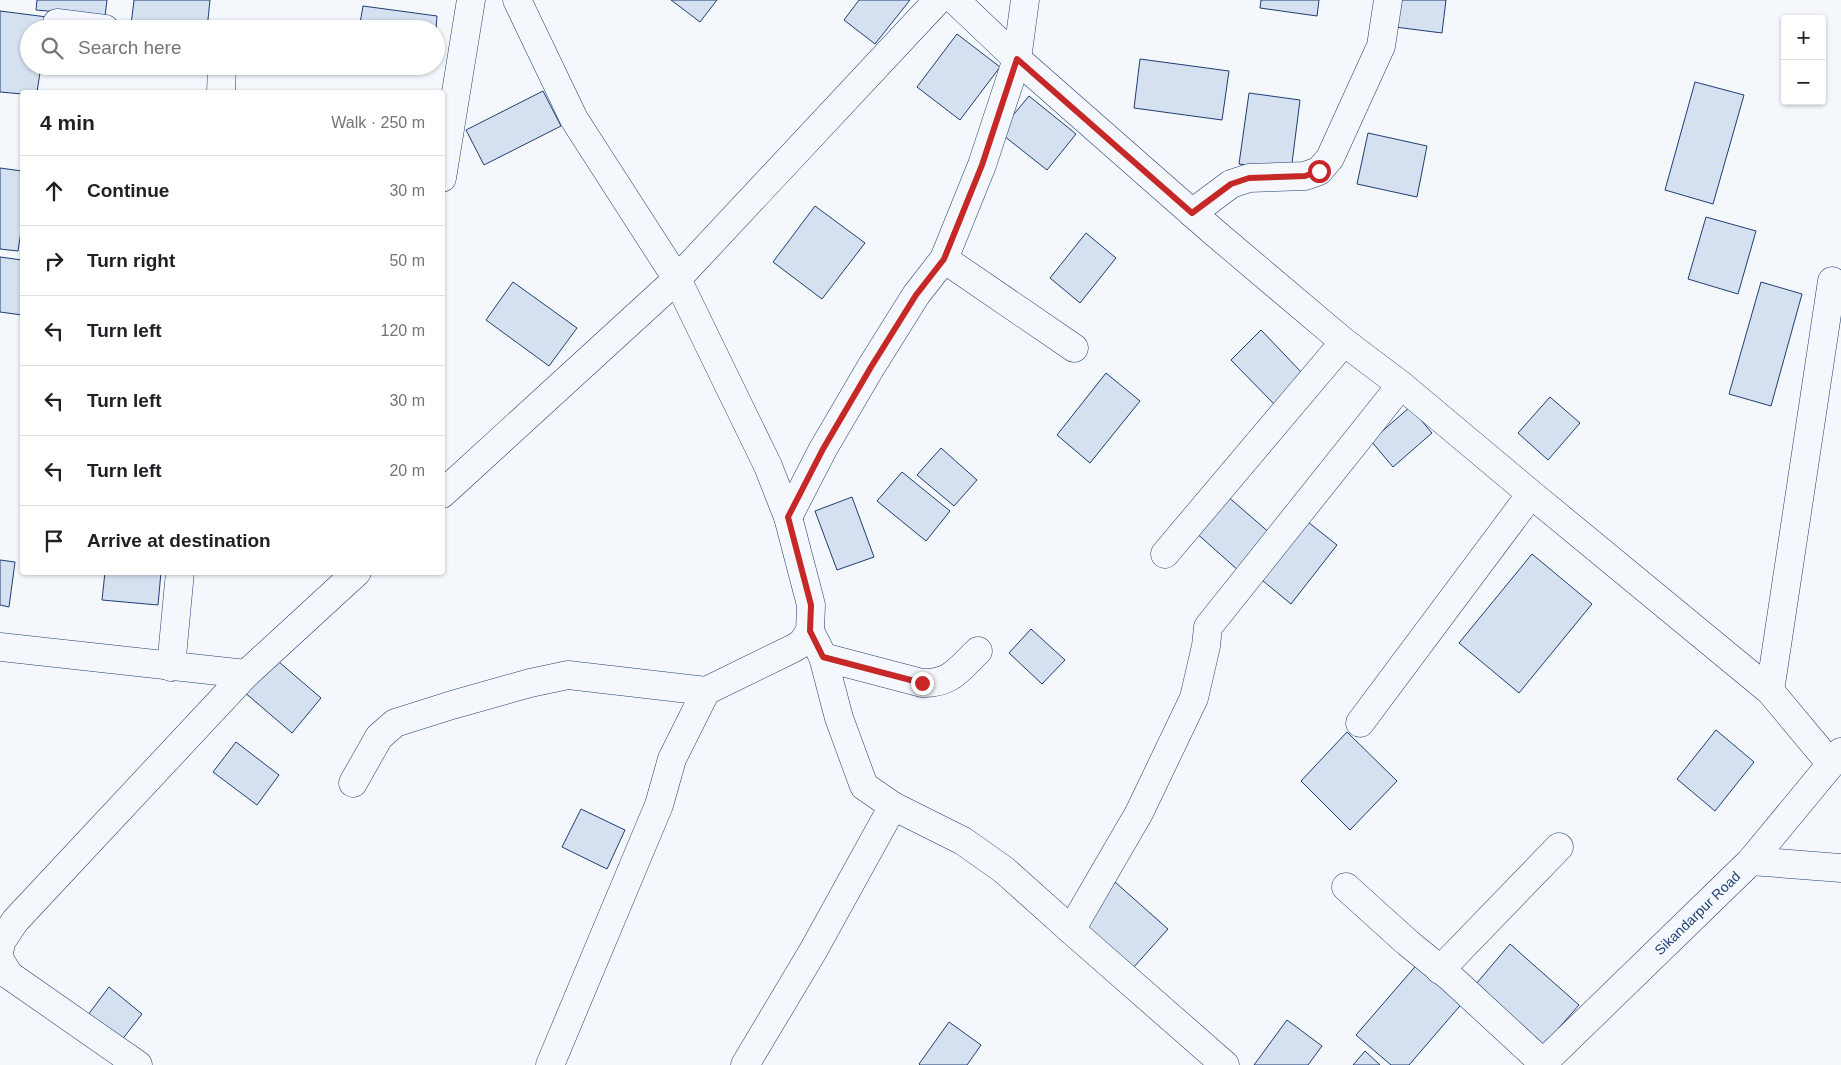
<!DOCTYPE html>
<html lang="en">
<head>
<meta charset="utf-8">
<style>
  :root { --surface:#fff; --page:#f6f6f6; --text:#202124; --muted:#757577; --line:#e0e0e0 }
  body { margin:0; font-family:Helvetica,sans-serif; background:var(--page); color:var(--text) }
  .controls { position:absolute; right:15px; top:15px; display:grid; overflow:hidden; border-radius:5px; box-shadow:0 1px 4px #0004 }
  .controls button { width:45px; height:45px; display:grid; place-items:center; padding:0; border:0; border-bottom:1px solid var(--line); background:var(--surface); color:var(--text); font:25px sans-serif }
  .stop { position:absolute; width:15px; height:15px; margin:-11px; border:4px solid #c62828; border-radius:50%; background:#fff }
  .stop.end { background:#c62828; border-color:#fff; box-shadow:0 1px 5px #0008 }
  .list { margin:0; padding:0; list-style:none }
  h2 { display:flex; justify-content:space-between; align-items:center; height:65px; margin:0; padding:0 20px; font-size:21px }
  h2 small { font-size:16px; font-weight:400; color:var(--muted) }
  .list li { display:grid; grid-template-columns:32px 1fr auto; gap:15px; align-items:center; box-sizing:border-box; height:70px; padding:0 20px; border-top:1px solid var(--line) }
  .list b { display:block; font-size:19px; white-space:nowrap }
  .list em { font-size:16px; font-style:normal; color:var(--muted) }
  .icon { flex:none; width:28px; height:28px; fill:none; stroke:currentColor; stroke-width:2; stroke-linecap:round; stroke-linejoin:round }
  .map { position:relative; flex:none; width:1841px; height:1065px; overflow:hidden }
  .search { position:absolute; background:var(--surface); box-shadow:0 1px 4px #0004; left:20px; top:20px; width:425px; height:55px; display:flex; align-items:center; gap:12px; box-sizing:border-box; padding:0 18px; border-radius:28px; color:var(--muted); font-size:19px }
  .panel { position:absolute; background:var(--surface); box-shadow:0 1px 4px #0004; left:20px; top:90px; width:425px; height:485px; border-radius:5px }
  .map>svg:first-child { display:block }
  .building { fill:#d5e0f0; stroke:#1d3f73 }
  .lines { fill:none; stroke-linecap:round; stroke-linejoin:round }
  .minor-casing { stroke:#1d3f73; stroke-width:29 }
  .minor { stroke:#f4f7fb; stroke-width:28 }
  .route { stroke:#c62828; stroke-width:6 }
  .labels { text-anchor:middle; stroke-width:4; stroke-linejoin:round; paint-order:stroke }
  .street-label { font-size:14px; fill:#1d3f73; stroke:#f4f7fb }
</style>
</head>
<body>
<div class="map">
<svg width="1841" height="1065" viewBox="0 0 1841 1065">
  <rect width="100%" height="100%" fill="#f4f7fb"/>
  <g class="building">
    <polygon points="37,0 107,0 105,16 36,10"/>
    <polygon points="134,0 210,0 207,29 164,29 131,25"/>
    <polygon points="671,0 717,0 700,22"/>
    <polygon points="859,0 910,0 875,44 844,20"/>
    <polygon points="1261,0 1319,0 1317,16 1260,8"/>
    <polygon points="1398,0 1446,0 1442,33 1395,27"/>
    <polygon points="363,6 437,16 436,29 359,29"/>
    <polygon points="0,11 47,17 46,29 29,29 29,66 41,66 37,92 22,92 22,94 0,92"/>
    <polygon points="957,34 1000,67 960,120 917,87"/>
    <polygon points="1140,59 1229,71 1222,120 1134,108"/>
    <polygon points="1695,82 1744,95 1713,204 1665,190"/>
    <polygon points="543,91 561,126 484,165 466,130"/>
    <polygon points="1249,93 1300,100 1291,171 1239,164"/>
    <polygon points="1029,96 1076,134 1047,170 999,132"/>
    <polygon points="1368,133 1427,146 1417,197 1357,184"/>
    <polygon points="0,168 22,171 22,225 18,251 0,249"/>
    <polygon points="815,206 865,243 822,299 773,262"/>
    <polygon points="1706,217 1756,231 1738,294 1688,279"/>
    <polygon points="1086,233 1116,258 1080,303 1050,278"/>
    <polygon points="0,257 22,260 22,315 0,312"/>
    <polygon points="513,282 577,328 549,366 486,320"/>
    <polygon points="1761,282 1802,294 1771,406 1729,394"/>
    <polygon points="1261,330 1304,375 1274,404 1231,360"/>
    <polygon points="1106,373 1140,401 1090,463 1057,435"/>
    <polygon points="1550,397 1580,423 1548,460 1518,433"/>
    <polygon points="1410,407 1432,433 1393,467 1371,441"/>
    <polygon points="941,448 977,480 954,506 917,475"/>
    <polygon points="902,472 950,511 926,541 877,501"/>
    <polygon points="1226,495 1271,534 1239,571 1194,531"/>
    <polygon points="852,497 874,557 837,570 815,511"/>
    <polygon points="1303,518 1337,545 1291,604 1257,576"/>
    <polygon points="1532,554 1592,604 1519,693 1459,643"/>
    <polygon points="0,560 15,562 9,607 0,605"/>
    <polygon points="105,572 161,572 158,605 102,600"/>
    <polygon points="1031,629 1065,660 1042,684 1009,653"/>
    <polygon points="272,656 321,698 292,733 243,691"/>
    <polygon points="1716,730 1754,762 1715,811 1677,779"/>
    <polygon points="1347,732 1397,781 1350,830 1301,781"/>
    <polygon points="236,742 279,775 257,805 213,772"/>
    <polygon points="581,809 625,830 607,869 562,847"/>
    <polygon points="1115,882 1168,929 1133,968 1080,922"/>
    <polygon points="1510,944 1579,1005 1544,1045 1476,984"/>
    <polygon points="1420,961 1465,1000 1409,1065 1391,1065 1356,1035"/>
    <polygon points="109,987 142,1014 121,1041 88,1015"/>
    <polygon points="1287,1020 1322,1046 1308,1065 1254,1065"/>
    <polygon points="949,1022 981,1045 967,1065 920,1065 919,1064"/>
    <polygon points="1365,1051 1380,1065 1353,1065"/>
  </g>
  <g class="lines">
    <g class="minor-casing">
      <g id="minor">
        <polyline points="955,0 1017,59 1215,233 1344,342 1401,385 1531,494 1770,691 1831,764"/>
        <polyline points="57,23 105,29"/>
        <polyline points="221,92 222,66"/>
        <polyline points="442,178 471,0"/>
        <polyline points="1192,213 1231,184 1249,178 1305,176 1319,171 1330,158 1381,46 1388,0"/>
        <polyline points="944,259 1074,348"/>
        <polyline points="442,494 677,279 938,0"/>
        <polyline points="788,517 823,449 871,367 916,295 944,259 982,165 1017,59 1025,0"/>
        <polyline points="1165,554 1344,342"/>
        <polyline points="810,631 823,657 839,718 864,786 893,806 963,841 1004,870 1071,930 1225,1065"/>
        <polyline points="0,647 246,674"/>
        <path d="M823,657L922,683C951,684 959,669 978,651"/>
        <polyline points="171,667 180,572"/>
        <polyline points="1770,691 1832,281"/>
        <polyline points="1360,723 1531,494"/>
        <polyline points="353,783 379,737 395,723 452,705 530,683 568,675 706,691 794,648 802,643 810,631 811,605 788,517 768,466 677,279 574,119 517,0"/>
        <polyline points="1751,861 1841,868"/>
        <polyline points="1346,887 1408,943 1451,978 1543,1063"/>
        <polyline points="1071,930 1139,813 1194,698 1206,646 1208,627 1401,385"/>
        <polyline points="0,948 1,942 15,921 246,674 357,572"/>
        <polyline points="0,960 9,975 138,1065"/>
        <polyline points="1440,970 1559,847"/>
        <polyline points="550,1065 659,805 672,759 706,691"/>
        <polyline points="745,1065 813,951 893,806"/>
        <path id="s1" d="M1541,1065L1751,861L1841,752"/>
      </g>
    </g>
    <use href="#minor" class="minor"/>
  </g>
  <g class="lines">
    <polyline class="route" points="922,683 823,657 810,631 811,605 788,517 823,449 871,367 916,295 944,259 982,165 1017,59 1192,213 1231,184 1249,178 1305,176 1319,171"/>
  </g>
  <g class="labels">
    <g class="street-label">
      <text dy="5" stroke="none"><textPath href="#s1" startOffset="218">Sikandarpur Road</textPath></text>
    </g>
  </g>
</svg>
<div class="controls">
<button>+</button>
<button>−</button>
</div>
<div class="stop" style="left:1319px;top:171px"></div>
<div class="stop end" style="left:922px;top:683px"></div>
<div class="search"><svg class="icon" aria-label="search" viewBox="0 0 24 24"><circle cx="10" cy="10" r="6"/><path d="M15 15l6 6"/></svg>Search here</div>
<section class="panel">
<h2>4 min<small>Walk · 250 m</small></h2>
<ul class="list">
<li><svg class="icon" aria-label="ahead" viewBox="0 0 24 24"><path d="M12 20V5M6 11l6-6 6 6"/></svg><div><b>Continue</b></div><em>30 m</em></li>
<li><svg class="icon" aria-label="right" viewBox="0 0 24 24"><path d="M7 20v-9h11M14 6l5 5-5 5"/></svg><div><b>Turn right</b></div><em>50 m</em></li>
<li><svg class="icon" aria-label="left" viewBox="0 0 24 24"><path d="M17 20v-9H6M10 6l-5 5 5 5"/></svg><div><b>Turn left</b></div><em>120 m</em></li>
<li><svg class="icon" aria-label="left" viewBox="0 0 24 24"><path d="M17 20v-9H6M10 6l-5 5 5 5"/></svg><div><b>Turn left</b></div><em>30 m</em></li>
<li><svg class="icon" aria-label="left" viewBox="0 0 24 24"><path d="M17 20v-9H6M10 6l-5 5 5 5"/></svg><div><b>Turn left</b></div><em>20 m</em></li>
<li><svg class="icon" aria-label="arrive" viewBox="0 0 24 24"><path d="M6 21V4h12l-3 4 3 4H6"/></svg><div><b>Arrive at destination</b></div></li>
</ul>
</section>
</div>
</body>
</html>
